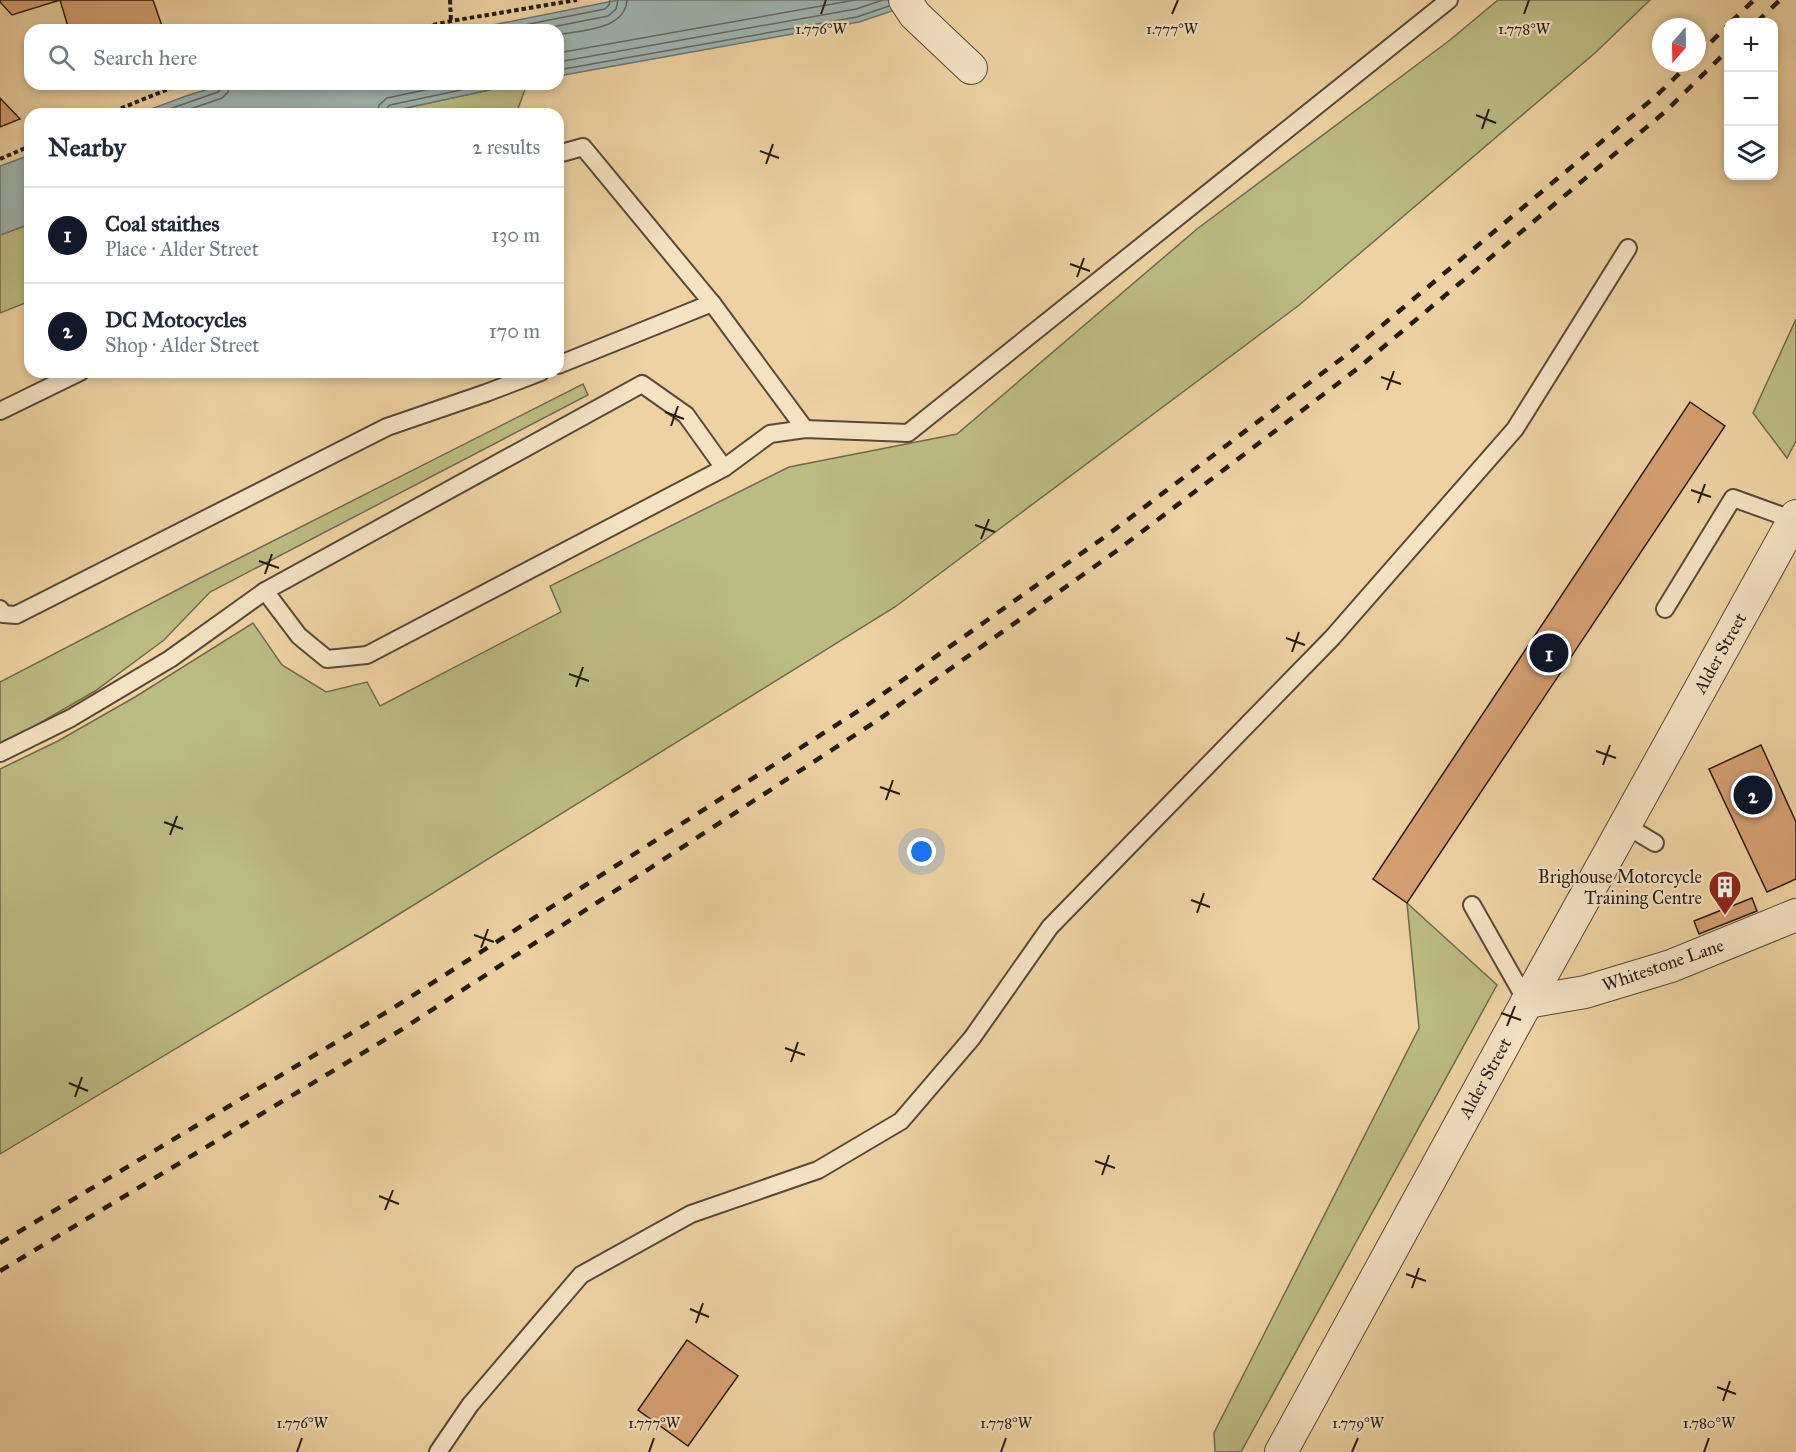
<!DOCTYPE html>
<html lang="en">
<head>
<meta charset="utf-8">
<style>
  :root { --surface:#fff; --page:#f2f2f3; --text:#1f2937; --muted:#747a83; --line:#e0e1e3; --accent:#111827 }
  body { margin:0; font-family:"IM FELL Great Primer",serif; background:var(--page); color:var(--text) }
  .controls { position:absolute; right:18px; top:18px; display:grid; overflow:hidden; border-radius:12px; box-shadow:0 3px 9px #0003 }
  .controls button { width:54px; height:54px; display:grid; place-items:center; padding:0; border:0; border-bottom:2px solid var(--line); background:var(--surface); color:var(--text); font:30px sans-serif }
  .compass { position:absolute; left:1652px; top:18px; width:54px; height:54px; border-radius:50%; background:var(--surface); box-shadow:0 3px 9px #0003; rotate:200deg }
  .you { position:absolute; left:922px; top:852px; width:21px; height:21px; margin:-15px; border:4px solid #fff; border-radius:50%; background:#1a73e8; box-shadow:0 0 0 9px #1a73e833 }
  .badge { display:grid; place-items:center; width:39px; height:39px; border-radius:50%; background:var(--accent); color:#fff; font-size:20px; font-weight:700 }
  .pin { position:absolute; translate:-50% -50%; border:3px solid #fff; box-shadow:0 2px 6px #0006 }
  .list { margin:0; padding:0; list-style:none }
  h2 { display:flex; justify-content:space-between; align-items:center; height:78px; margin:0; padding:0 24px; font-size:26px }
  h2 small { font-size:20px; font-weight:400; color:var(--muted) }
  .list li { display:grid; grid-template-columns:39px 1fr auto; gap:18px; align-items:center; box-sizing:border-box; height:96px; padding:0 24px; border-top:2px solid var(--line) }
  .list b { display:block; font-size:22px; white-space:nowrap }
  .list p { margin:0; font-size:20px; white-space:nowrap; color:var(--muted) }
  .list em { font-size:20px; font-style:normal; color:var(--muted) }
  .icon { flex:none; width:33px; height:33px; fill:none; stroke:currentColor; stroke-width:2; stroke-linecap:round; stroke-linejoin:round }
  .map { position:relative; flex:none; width:1796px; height:1452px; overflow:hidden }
  .search { position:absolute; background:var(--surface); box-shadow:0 3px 9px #0003; left:24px; top:24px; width:540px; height:66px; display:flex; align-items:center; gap:15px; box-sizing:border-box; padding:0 21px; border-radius:18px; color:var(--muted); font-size:22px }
  .panel { position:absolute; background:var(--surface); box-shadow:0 3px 9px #0003; left:24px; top:108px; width:540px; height:270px; border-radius:18px }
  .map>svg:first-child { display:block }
  .green { fill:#bbbb84; stroke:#716a4c; stroke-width:1.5 }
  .water { fill:#9eb5b1; stroke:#6e7772; stroke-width:1.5 }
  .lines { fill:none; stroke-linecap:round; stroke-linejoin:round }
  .shore { stroke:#626862; stroke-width:1.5 }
  .building { fill:#d69f72; stroke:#271a14; stroke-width:1.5 }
  .lane-casing { stroke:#594838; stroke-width:20 }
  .street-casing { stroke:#594838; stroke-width:34 }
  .path { stroke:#271a14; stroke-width:4; stroke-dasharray:4.5 3; stroke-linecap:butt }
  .lane { stroke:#f4e2c3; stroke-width:16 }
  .street { stroke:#f4e2c3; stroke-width:32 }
  .rail { stroke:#271a14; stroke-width:4.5; stroke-dasharray:10 10; stroke-linecap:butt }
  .ticks { fill:none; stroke:#271a14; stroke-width:2 }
  .labels { text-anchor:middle; stroke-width:4.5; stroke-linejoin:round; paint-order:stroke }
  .street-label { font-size:18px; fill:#271a14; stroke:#f4e2c3 }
  .poi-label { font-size:18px; fill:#271a14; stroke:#f4e2c3; text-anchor:end }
  .ticks-label { font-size:15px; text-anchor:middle; fill:#271a14; stroke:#f4e2c3; stroke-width:4.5; stroke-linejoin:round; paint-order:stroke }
</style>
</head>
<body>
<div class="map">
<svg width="1796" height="1452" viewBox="0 0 1796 1452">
  <rect width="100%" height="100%" fill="#eed2a3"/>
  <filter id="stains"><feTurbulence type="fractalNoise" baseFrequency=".00333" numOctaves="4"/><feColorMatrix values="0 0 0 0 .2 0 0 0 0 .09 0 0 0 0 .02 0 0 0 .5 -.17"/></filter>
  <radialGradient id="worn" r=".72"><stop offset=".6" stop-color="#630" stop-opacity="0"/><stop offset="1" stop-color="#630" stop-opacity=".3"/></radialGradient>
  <g class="green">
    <polygon points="1498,0 1650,0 1595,53 1298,306 895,607 362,937 0,1154 0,769 58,741 135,697 253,623 282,665 326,692 367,682 380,706 561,612 550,586 789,467 957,434 1197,229 1450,40"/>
    <polygon points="517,84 527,84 516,114 378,114"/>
    <polygon points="30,224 30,301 0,313 0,235"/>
    <polygon points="1796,319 1796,441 1787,458 1753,413"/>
    <polygon points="583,384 588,395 210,592 164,640 95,691 0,746 0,682 200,578"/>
    <polygon points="1407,903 1497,985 1241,1452 1215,1452 1214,1433 1419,1028"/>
  </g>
  <g class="water">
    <polygon points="618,0 925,0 859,22 558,76 558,30 468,30"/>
    <polygon points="224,84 517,84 378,114 138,114 186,96"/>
    <polygon points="30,155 30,224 0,235 0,166"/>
  </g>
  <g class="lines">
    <g class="shore">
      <polyline points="499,30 605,9 609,5 610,0"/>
      <polyline points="537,30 608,16 616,9 618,0"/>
      <path d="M558,35C582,30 625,30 627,0"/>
      <polyline points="558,53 855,0"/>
      <polyline points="558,62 856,9 883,0"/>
      <polyline points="558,70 857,17 889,6"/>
      <polyline points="155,114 218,92 221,89 222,84"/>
      <polyline points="176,114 222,98 228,92 229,84"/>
      <polyline points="377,114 379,105 387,98 453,84"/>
      <polyline points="385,114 386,109 390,105 489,84"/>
    </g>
  </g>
  <g class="building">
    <polygon points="0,0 153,0 162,26 151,30 69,30 60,0 12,15 0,2"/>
    <polygon points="0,98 20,119 0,127"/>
    <polygon points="1690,402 1725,426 1407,903 1373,879"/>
    <polygon points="1761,745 1796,822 1796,879 1767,892 1709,769"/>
    <polygon points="1752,898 1757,911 1699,934 1694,921"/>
    <polygon points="687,1340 738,1376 688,1446 638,1410"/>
  </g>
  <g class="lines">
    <g class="lane-casing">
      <g id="lane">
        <polyline points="558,154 583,147 712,303 805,429"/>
        <polyline points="558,365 712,303"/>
        <polyline points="0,411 80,372"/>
        <polyline points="724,468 686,415 642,384 265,591 299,636 327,659 367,655 724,468 770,434 805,429 908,433 1449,0"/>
        <polyline points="0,609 3,614 16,615 387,427 486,393 541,372"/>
        <polyline points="1665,609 1733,498 1794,520"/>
        <polyline points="0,753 71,718 170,659 265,591"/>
        <polyline points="1625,825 1655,843"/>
        <polyline points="1472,905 1527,1002"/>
        <polyline points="438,1452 470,1405 581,1275 691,1214 818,1170 901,1121 972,1038 1050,927 1332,638 1515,429 1628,248"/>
      </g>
    </g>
    <g class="street-casing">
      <g id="street">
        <polyline points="905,0 915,15 971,68"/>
        <polyline points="1527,1002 1585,992 1671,966 1796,915"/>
        <polyline points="1281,1452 1527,1002 1796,516"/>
      </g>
    </g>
    <g class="path">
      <polyline points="450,0 451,21"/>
      <polyline points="411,30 451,21 577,0"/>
      <polyline points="107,114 171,88 185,84"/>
      <polyline points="0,159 30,146"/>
    </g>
    <use href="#lane" class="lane"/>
    <use href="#street" class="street"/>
    <g class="rail">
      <polyline points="1731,22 1754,0"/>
      <polyline points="1757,22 1780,0"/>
      <polyline points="1697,56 1728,25"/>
      <polyline points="0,1243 390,1010 866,706 1106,536 1349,353 1655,97 1690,63"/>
      <polyline points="0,1271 401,1030 878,720 1115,552 1357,369 1666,111 1728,50"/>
    </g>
  </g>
  <path class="ticks" d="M821,14L826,0M1172,14L1178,0M1524,14L1529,0M1476,115L1496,123M1482,129L1489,109M760,151L779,158M766,164L773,144M1070,264L1090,271M1077,277L1084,258M1381,377L1401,384M1387,390L1394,371M665,412L684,419M671,426L678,406M1691,490L1711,497M1698,503L1705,484M975,525L995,532M981,539L989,519M259,561L279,568M265,574L272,554M1286,638L1305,645M1292,652L1299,632M569,674L589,681M576,687L583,667M1596,751L1616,758M1603,765L1610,745M880,787L900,794M886,800L893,780M164,822L183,829M170,835L177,816M1191,900L1210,907M1197,913L1204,893M474,935L494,942M481,948L488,929M1501,1013L1521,1020M1507,1026L1515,1006M785,1048L805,1055M791,1062L798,1042M69,1083L88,1091M75,1097L82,1077M1095,1161L1115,1168M1102,1175L1109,1155M379,1196L399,1204M385,1210L393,1190M1406,1274L1426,1281M1412,1288L1419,1268M690,1309L709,1317M696,1323L703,1303M1717,1387L1736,1394M1723,1401L1730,1381M297,1452L302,1438M649,1452L654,1438M1001,1452L1006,1438M1352,1452L1358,1438M1704,1452L1709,1438"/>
  <defs>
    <g id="building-pin" transform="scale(1.725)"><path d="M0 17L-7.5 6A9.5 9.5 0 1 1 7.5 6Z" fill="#8f2418" stroke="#f4e2c3"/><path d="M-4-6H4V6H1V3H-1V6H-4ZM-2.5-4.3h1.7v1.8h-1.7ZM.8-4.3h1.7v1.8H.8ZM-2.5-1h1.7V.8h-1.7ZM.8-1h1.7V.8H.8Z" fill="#fff"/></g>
  </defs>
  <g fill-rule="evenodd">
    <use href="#building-pin" x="1725" y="887"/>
  </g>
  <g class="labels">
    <g class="street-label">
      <text transform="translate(1720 653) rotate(-61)" y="6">Alder Street</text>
      <text transform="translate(1663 965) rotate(-19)" y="6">Whitestone Lane</text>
      <text transform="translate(1485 1078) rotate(-61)" y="6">Alder Street</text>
    </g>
    <g class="poi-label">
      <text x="1702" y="883">Brighouse Motorcycle<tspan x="1702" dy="21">Training Centre</tspan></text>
    </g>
  </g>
  <g class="ticks-label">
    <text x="821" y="34">1.776°W</text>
    <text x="1172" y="34">1.777°W</text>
    <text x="1524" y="34">1.778°W</text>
    <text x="302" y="1428">1.776°W</text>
    <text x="654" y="1428">1.777°W</text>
    <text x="1006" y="1428">1.778°W</text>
    <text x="1358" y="1428">1.779°W</text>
    <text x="1709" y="1428">1.780°W</text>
  </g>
  <rect width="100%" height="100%" filter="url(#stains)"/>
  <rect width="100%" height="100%" fill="url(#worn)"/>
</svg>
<div class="controls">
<button>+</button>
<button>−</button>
<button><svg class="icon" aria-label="layers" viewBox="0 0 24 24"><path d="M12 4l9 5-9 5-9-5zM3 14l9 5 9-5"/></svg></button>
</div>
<svg class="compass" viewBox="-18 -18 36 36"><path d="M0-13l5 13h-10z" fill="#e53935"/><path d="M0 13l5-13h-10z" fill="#747a83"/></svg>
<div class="you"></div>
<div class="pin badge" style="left:1549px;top:653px">1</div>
<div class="pin badge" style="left:1753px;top:795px">2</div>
<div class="search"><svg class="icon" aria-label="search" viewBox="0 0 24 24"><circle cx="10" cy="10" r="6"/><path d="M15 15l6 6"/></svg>Search here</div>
<section class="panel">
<h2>Nearby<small>2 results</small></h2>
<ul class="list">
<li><span class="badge">1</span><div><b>Coal staithes</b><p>Place · Alder Street</p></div><em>130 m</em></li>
<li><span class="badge">2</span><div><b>DC Motocycles</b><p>Shop · Alder Street</p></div><em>170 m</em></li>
</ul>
</section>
</div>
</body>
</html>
